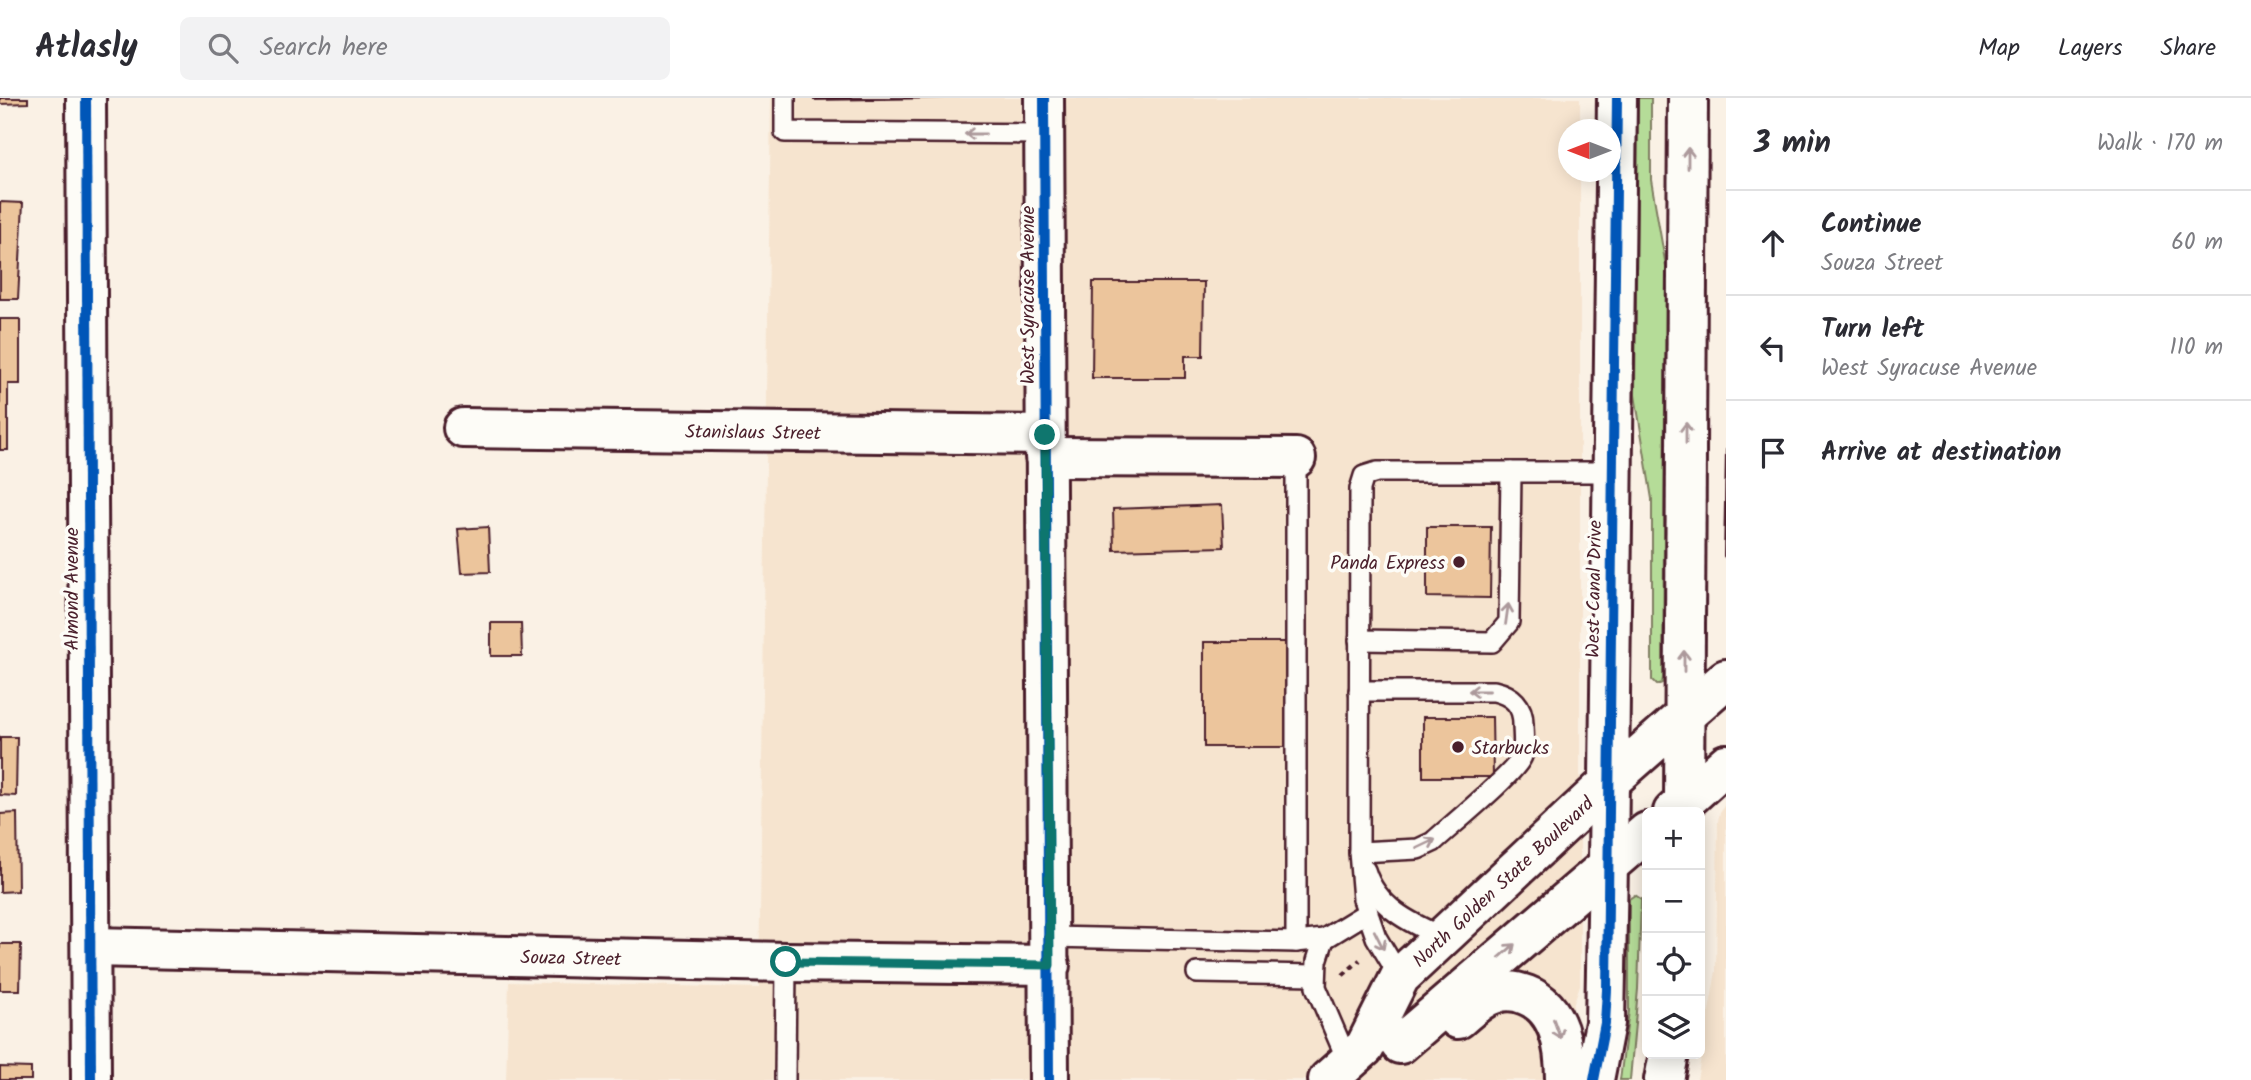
<!DOCTYPE html>
<html lang="en">
<head>
<meta charset="utf-8">
<style>
  :root { --surface:#fff; --page:#f2f2f3; --text:#2b2b33; --muted:#7c7c81; --line:#e1e1e2 }
  body { margin:0; font-family:Kalam,sans-serif; background:var(--page); color:var(--text) }
  .controls { position:absolute; right:21px; bottom:21px; display:grid; overflow:hidden; border-radius:10px; box-shadow:0 4px 18px #0003 }
  .controls button { width:63px; height:63px; display:grid; place-items:center; padding:0; border:0; border-bottom:2px solid var(--line); background:var(--surface); color:var(--text); font:35px sans-serif }
  .compass { position:absolute; left:1558px; top:21px; width:63px; height:63px; border-radius:50%; background:var(--surface); box-shadow:0 4px 18px #0003; rotate:270deg }
  .stop { position:absolute; width:21px; height:21px; margin:-16px; border:5px solid #0f766e; border-radius:50%; background:#fff }
  .stop.end { background:#0f766e; border-color:#fff; box-shadow:0 2px 7px #0008 }
  .list { margin:0; padding:0; list-style:none }
  h2 { display:flex; justify-content:space-between; align-items:center; height:91px; margin:0; padding:0 28px; font-size:30px }
  h2 small { font-size:23px; font-weight:400; color:var(--muted) }
  .list li { display:grid; grid-template-columns:46px 1fr auto; gap:21px; align-items:center; box-sizing:border-box; height:105px; padding:0 28px; border-top:2px solid var(--line) }
  .list b { display:block; font-size:26px; white-space:nowrap }
  .list p { margin:0; font-size:23px; white-space:nowrap; color:var(--muted) }
  .list em { font-size:23px; font-style:normal; color:var(--muted) }
  .icon { flex:none; width:38px; height:38px; fill:none; stroke:currentColor; stroke-width:2; stroke-linecap:round; stroke-linejoin:round }
  .map { position:relative; flex:none; width:1726px; height:982px; overflow:hidden }
  header { display:flex; align-items:center; gap:42px; box-sizing:border-box; height:98px; padding:0 35px; background:var(--surface); border-bottom:2px solid var(--line) }
  header strong { font-size:33px }
  nav { display:flex; gap:38px; margin-inline-start:auto; font-size:24px }
  .search { width:490px; height:63px; background:var(--page); display:flex; align-items:center; gap:18px; box-sizing:border-box; padding:0 24px; border-radius:10px; color:var(--muted); font-size:26px }
  main { display:flex }
  aside { flex:1; background:var(--surface) }
  .map>svg:first-child { display:block }
  .built { fill:#f6e4cf }
  .green { fill:#b5dc98; stroke:#807e62; stroke-width:2 }
  .building { fill:#ecc59c; stroke:#4a1f2b; stroke-width:2 }
  .lines { fill:none; stroke-linecap:round; stroke-linejoin:round }
  .service-casing { stroke:#4a1f2b; stroke-width:24 }
  .minor-casing { stroke:#4a1f2b; stroke-width:44 }
  .tertiary-casing { stroke:#4a1f2b; stroke-width:44 }
  .secondary-casing { stroke:#4a1f2b; stroke-width:44 }
  .path { stroke:#4a1f2b; stroke-width:4.5; stroke-dasharray:5 5; stroke-linecap:butt }
  .service { stroke:#fdfcf7; stroke-width:19 }
  .minor { stroke:#fdfcf7; stroke-width:38 }
  .tertiary { stroke:#fdfcf7; stroke-width:38 }
  .secondary { stroke:#fdfcf7; stroke-width:38 }
  .cycleway-casing { stroke:#fdfcf7; stroke-width:15 }
  .cycleway { stroke:#0057b8; stroke-width:10 }
  .oneway { stroke:#ac999b }
  .route { stroke:#0f766e; stroke-width:9 }
  .poi-dot { fill:#4a1f2b; stroke:#fdfcf7; stroke-width:2.5 }
  .labels { text-anchor:middle; stroke-width:7; stroke-linejoin:round; paint-order:stroke }
  .street-label { font-size:19px; fill:#4a1f2b; stroke:#fdfcf7 }
  .poi-label { font-size:19px; fill:#4a1f2b; stroke:#fdfcf7; text-anchor:end }
</style>
</head>
<body>
<header>
<strong>Atlasly</strong>
<div class="search"><svg class="icon" aria-label="search" viewBox="0 0 24 24"><circle cx="10" cy="10" r="6"/><path d="M15 15l6 6"/></svg>Search here</div>
<nav><a>Map</a><a>Layers</a><a>Share</a></nav>
</header>
<main>
<div class="map">
<svg width="1726" height="982" viewBox="0 0 1726 982">
  <rect width="100%" height="100%" fill="#faf1e5"/>
  <filter id="ink" filterUnits="userSpaceOnUse"><feTurbulence type="fractalNoise" baseFrequency=".0143" numOctaves="2"/><feDisplacementMap in="SourceGraphic" scale="14" xChannelSelector="R" yChannelSelector="G"/><feConvolveMatrix kernelMatrix="1 2 1 2 8 2 1 2 1" color-interpolation-filters="sRGB"/></filter>
  <g filter="url(#ink)">
    <g class="built">
      <polygon points="771,0 1580,0 1580,31 1568,32 1568,74 1580,74 1580,887 1547,982 506,982 509,884 759,890"/>
      <polygon points="1726,705 1726,982 1697,982 1716,873 1718,723 1720,714"/>
    </g>
    <g class="green">
      <polygon points="1638,0 1651,0 1651,82 1666,169 1663,580 1662,585 1657,587 1652,582 1652,401 1635,297"/>
      <polygon points="1635,797 1641,801 1638,891 1630,982 1620,982 1629,913 1629,801"/>
    </g>
    <g class="building">
      <polygon points="0,0 28,0 28,5 0,6"/>
      <polygon points="814,0 946,0 814,2"/>
      <polygon points="0,104 23,105 18,201 0,201"/>
      <polygon points="1093,184 1204,184 1203,258 1185,258 1185,280 1092,280"/>
      <polygon points="0,221 20,221 20,286 8,286 8,352 0,352"/>
      <polygon points="1726,351 1726,460 1724,458"/>
      <polygon points="1222,407 1224,449 1114,452 1113,411"/>
      <polygon points="488,429 490,474 462,475 458,431"/>
      <polygon points="1427,429 1491,429 1490,500 1427,499"/>
      <polygon points="491,525 521,525 522,558 491,558"/>
      <rect x="1204" y="544" width="85" height="105"/>
      <polygon points="1423,619 1492,619 1493,679 1423,679"/>
      <polygon points="0,639 17,639 16,698 0,697"/>
      <polygon points="17,715 18,793 0,794 0,716"/>
      <polygon points="0,846 21,846 20,892 0,892"/>
      <polygon points="0,969 31,970 31,982 0,982"/>
    </g>
    <g class="lines">
      <g class="service-casing">
        <g id="service">
          <polyline points="785,0 785,34 1043,36"/>
          <polyline points="1296,360 1296,844"/>
          <polyline points="1359,542 1492,544 1509,524 1511,374"/>
          <path d="M1359,593H1494C1512,597 1523,607 1523,626C1523,636 1525,648 1522,658C1517,674 1449,729 1433,744L1418,751L1359,754"/>
          <path d="M1365,772C1376,809 1410,825 1444,840"/>
          <polyline points="1049,839 1296,844 1324,841 1368,814"/>
          <polyline points="1324,841 1317,863 1316,889 1348,964"/>
          <polyline points="1197,875 1315,877"/>
          <polyline points="1400,879 1376,839 1363,801 1359,754 1360,391 1364,378 1377,374 1612,374"/>
          <polyline points="785,982 786,864"/>
        </g>
      </g>
      <g class="minor-casing">
        <g id="minor">
          <polyline points="86,0 91,982"/>
          <polyline points="1044,0 1049,982"/>
          <path id="s1" d="M463,330L1045,337"/>
          <polyline points="1045,359 1296,360"/>
          <path id="s2" d="M91,849L786,864L1050,867"/>
        </g>
      </g>
      <g class="tertiary-casing">
        <g id="tertiary">
          <polyline points="1594,982 1605,925 1608,766"/>
          <polyline points="1664,982 1669,956"/>
        </g>
      </g>
      <g class="secondary-casing">
        <g id="secondary">
          <polyline points="1684,705 1688,0"/>
          <polyline points="1673,714 1726,666"/>
          <polyline points="1608,766 1617,0"/>
          <path d="M1458,921C1469,912 1480,900 1494,896C1504,892 1516,893 1526,897C1560,910 1565,950 1565,982"/>
          <polyline points="1400,946 1647,734"/>
          <path id="s3" d="M1328,982L1365,949L1400,879L1609,684L1726,581"/>
        </g>
      </g>
      <polyline class="path" points="1343,877 1360,862"/>
      <use href="#service" class="service"/>
      <use href="#minor" class="minor"/>
      <use href="#tertiary" class="tertiary"/>
      <use href="#secondary" class="secondary"/>
      <g class="cycleway-casing">
        <g id="cycleway">
          <polyline points="86,0 91,982"/>
          <polyline points="1044,0 1049,982"/>
          <polyline points="1594,982 1605,925 1607,892 1617,0"/>
        </g>
      </g>
      <use href="#cycleway" class="cycleway"/>
    </g>
    <defs><path id="oneway-shaft" d="M-6 0H5M1.5-3L5.5 0L1.5 3" fill="none" stroke-width="1.6" stroke-linecap="round" stroke-linejoin="round" transform="scale(1.75)"/></defs>
    <g class="oneway">
      <use href="#oneway-shaft" transform="translate(975 36) rotate(-180)"/>
      <use href="#oneway-shaft" transform="translate(1688 60) rotate(-90)"/>
      <use href="#oneway-shaft" transform="translate(1686 335) rotate(-90)"/>
      <use href="#oneway-shaft" transform="translate(1507 516) rotate(-82)"/>
      <use href="#oneway-shaft" transform="translate(1684 563) rotate(-90)"/>
      <use href="#oneway-shaft" transform="translate(1479 593) rotate(-180)"/>
      <use href="#oneway-shaft" transform="translate(1426 746) rotate(-26)"/>
      <use href="#oneway-shaft" transform="translate(1379 842) rotate(63)"/>
      <use href="#oneway-shaft" transform="translate(1507 853) rotate(-41)"/>
      <use href="#oneway-shaft" transform="translate(1557 931) rotate(70)"/>
    </g>
  </g>
  <g class="lines" filter="url(#ink)">
    <polyline class="route" points="786,864 1050,867 1045,337"/>
  </g>
  <g class="poi-dot">
    <circle cx="1459" cy="464" r="7"/>
    <circle cx="1458" cy="649" r="7"/>
  </g>
  <g class="labels">
    <g class="street-label">
      <text transform="translate(1027 197) rotate(-90)" y="7">West Syracuse Avenue</text>
      <text dy="7" stroke="none"><textPath href="#s1" startOffset="290">Stanislaus Street</textPath></text>
      <text transform="translate(71 491) rotate(-90)" y="7">Almond Avenue</text>
      <text transform="translate(1593 491) rotate(-89)" y="7">West Canal Drive</text>
      <text dy="7" stroke="none"><textPath href="#s3" startOffset="268">North Golden State Boulevard</textPath></text>
      <text dy="7" stroke="none"><textPath href="#s2" startOffset="480">Souza Street</textPath></text>
    </g>
    <g class="poi-label">
      <text x="1445" y="471">Panda Express</text>
      <text x="1472" y="656" text-anchor="start">Starbucks</text>
    </g>
  </g>
</svg>
<div class="controls">
<button>+</button>
<button>−</button>
<button><svg class="icon" aria-label="locate" viewBox="0 0 24 24"><circle cx="12" cy="12" r="6"/><path d="M12 2v4M12 18v4M2 12h4M18 12h4"/></svg></button>
<button><svg class="icon" aria-label="layers" viewBox="0 0 24 24"><path d="M12 4l9 5-9 5-9-5zM3 14l9 5 9-5"/></svg></button>
</div>
<svg class="compass" viewBox="-18 -18 36 36"><path d="M0-13l5 13h-10z" fill="#e53935"/><path d="M0 13l5-13h-10z" fill="#7c7c81"/></svg>
<div class="stop" style="left:786px;top:864px"></div>
<div class="stop end" style="left:1045px;top:337px"></div>
</div>
<aside>
<h2>3 min<small>Walk · 170 m</small></h2>
<ul class="list">
<li><svg class="icon" aria-label="ahead" viewBox="0 0 24 24"><path d="M12 20V5M6 11l6-6 6 6"/></svg><div><b>Continue</b><p>Souza Street</p></div><em>60 m</em></li>
<li><svg class="icon" aria-label="left" viewBox="0 0 24 24"><path d="M17 20v-9H6M10 6l-5 5 5 5"/></svg><div><b>Turn left</b><p>West Syracuse Avenue</p></div><em>110 m</em></li>
<li><svg class="icon" aria-label="arrive" viewBox="0 0 24 24"><path d="M6 21V4h12l-3 4 3 4H6"/></svg><div><b>Arrive at destination</b></div></li>
</ul>
</aside>
</main>
</body>
</html>
